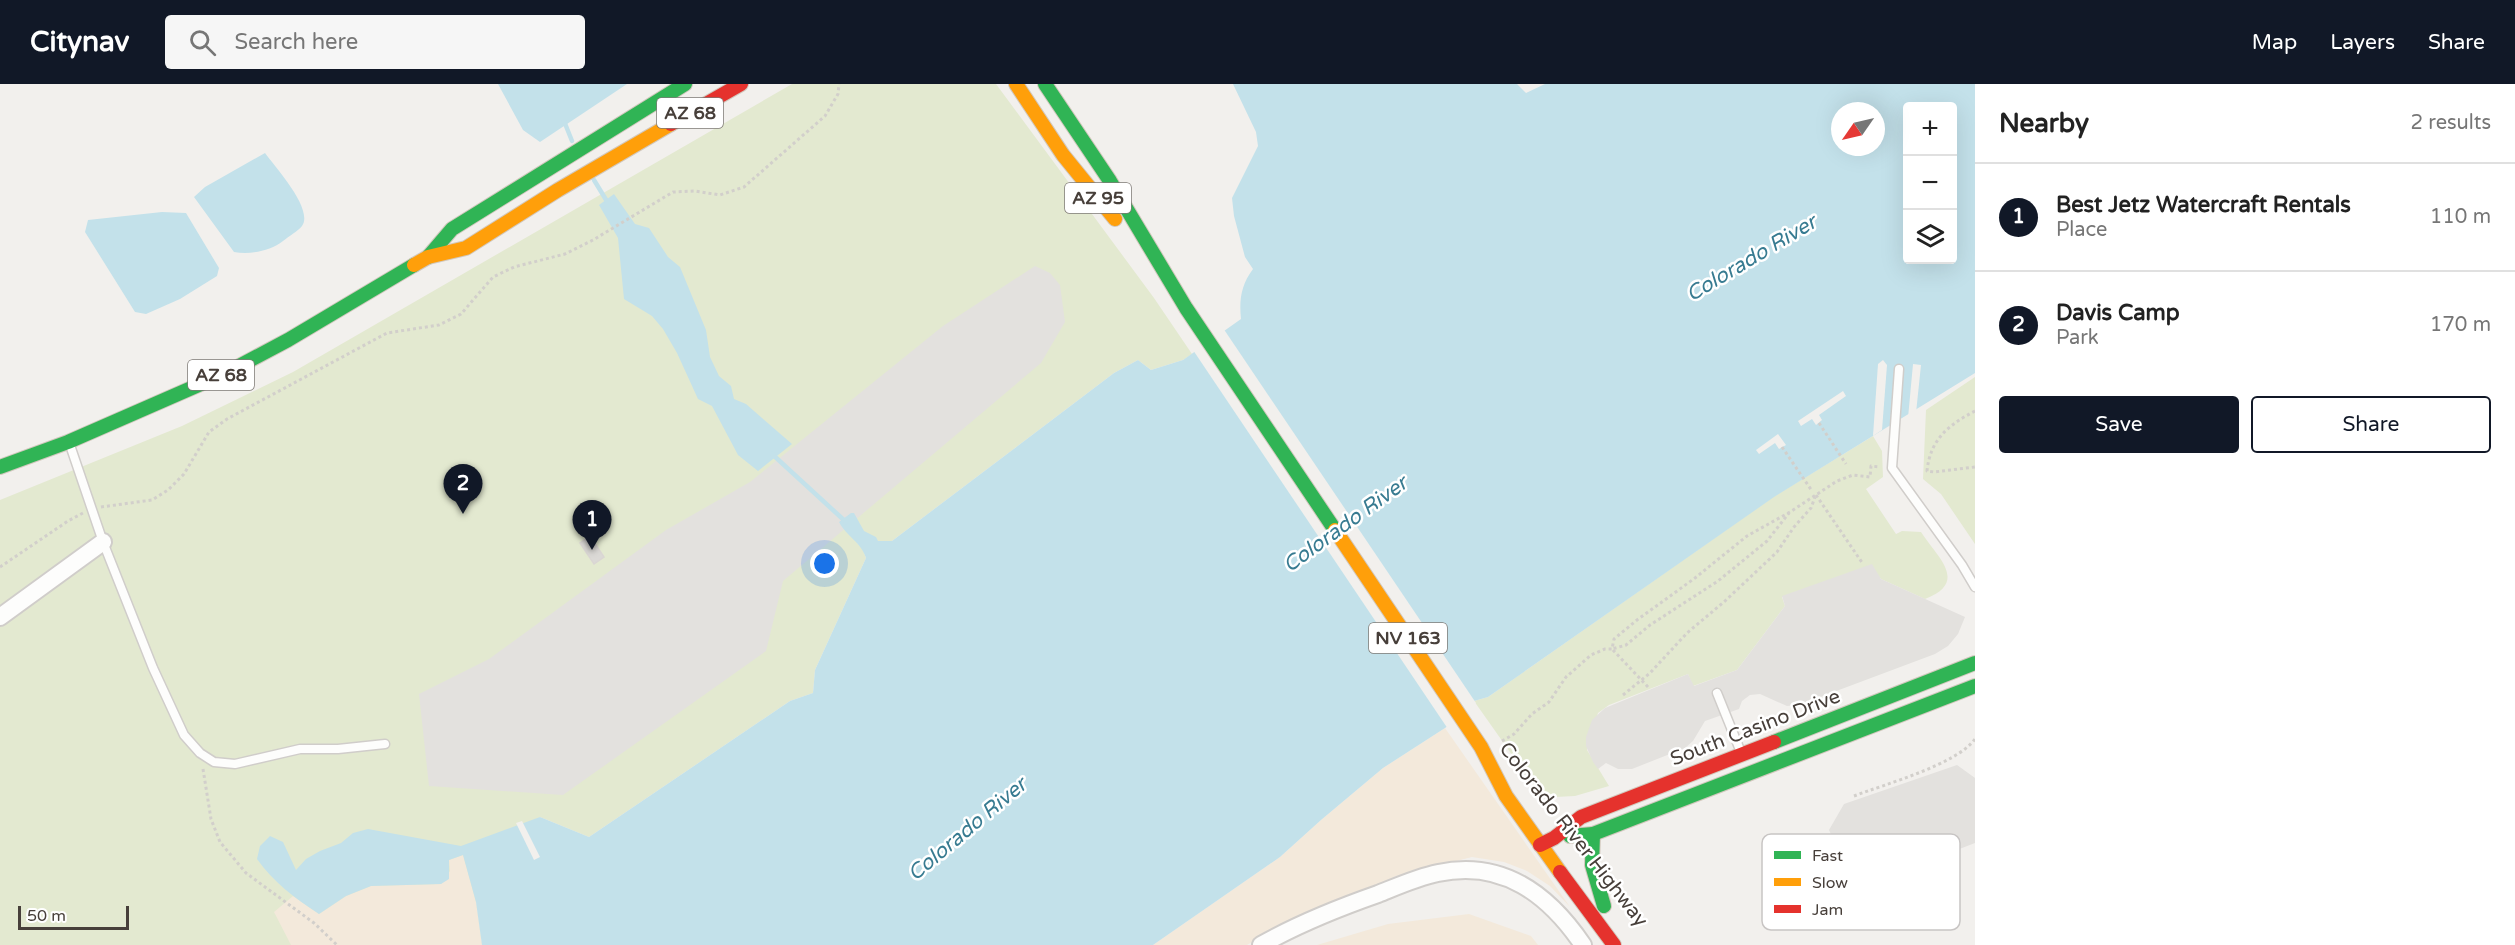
<!DOCTYPE html>
<html lang="en">
<head>
<meta charset="utf-8">
<style>
  :root { --surface:#fff; --page:#f6f6f6; --text:#222; --muted:#767676; --line:#e0e0e0; --accent:#111827 }
  body { margin:0; font-family:"Varela Round",sans-serif; background:var(--page); color:var(--text) }
  .controls { position:absolute; right:18px; top:18px; display:grid; overflow:hidden; border-radius:6px; box-shadow:0 6px 24px #0002 }
  .controls button { width:54px; height:54px; display:grid; place-items:center; padding:0; border:0; border-bottom:2px solid var(--line); background:var(--surface); color:var(--text); font:30px sans-serif }
  .compass { position:absolute; left:1831px; top:18px; width:54px; height:54px; border-radius:50%; background:var(--surface); box-shadow:0 6px 24px #0002; rotate:236deg }
  .scale { position:absolute; left:18px; bottom:15px; width:111px; box-sizing:border-box; padding-left:6px; border:3px solid #473f3a; border-top:0; font-size:16px; line-height:21px; white-space:nowrap; color:#473f3a; -webkit-text-stroke:4px #fff; paint-order:stroke }
  .you { position:absolute; left:825px; top:480px; width:21px; height:21px; margin:-15px; border:4px solid #fff; border-radius:50%; background:#1a73e8; box-shadow:0 0 0 9px #1a73e833 }
  .badge { display:grid; place-items:center; width:39px; height:39px; border-radius:50%; background:var(--accent); color:#fff; font-size:20px; font-weight:700 }
  .pin { position:absolute; translate:-50% -50px; filter:drop-shadow(0 2px 3px #0008) }
  .pin::after { content:''; position:absolute; top:32px; width:21px; height:18px; background:inherit; clip-path:polygon(0 0,100% 0,50% 100%) }
  .list { margin:0; padding:0; list-style:none }
  h2 { display:flex; justify-content:space-between; align-items:center; height:78px; margin:0; padding:0 24px; font-size:26px }
  h2 small { font-size:20px; font-weight:400; color:var(--muted) }
  .list li { display:grid; grid-template-columns:39px 1fr auto; gap:18px; align-items:center; box-sizing:border-box; height:108px; padding:0 24px; border-top:2px solid var(--line) }
  .list b { display:block; font-size:22px; white-space:nowrap }
  .list p { margin:0; font-size:20px; white-space:nowrap; color:var(--muted) }
  .list em { font-size:20px; font-style:normal; color:var(--muted) }
  .actions { display:flex; gap:12px; padding:18px 24px }
  .actions a { flex:1; padding:14px 0; border:2px solid var(--accent); border-radius:6px; text-align:center; font-size:21px; color:var(--accent) }
  .actions .main { background:var(--accent); color:#fff }
  .icon { flex:none; width:33px; height:33px; fill:none; stroke:currentColor; stroke-width:2; stroke-linecap:round; stroke-linejoin:round }
  .map { position:relative; flex:none; width:1975px; height:861px; overflow:hidden }
  header { display:flex; align-items:center; gap:36px; box-sizing:border-box; height:84px; padding:0 30px; background:var(--accent); color:#fff }
  header strong { font-size:28px }
  nav { display:flex; gap:33px; margin-inline-start:auto; font-size:21px }
  .search { width:420px; height:54px; background:var(--page); display:flex; align-items:center; gap:15px; box-sizing:border-box; padding:0 21px; border-radius:6px; color:var(--muted); font-size:22px }
  main { display:flex }
  aside { flex:1; background:var(--surface) }
  .map>svg:first-child { display:block }
  .green { fill:#e3e9d0 }
  .sand { fill:#f3e9db }
  .parking { fill:#e3e1de }
  .water { fill:#c3e1ea; fill-rule:evenodd }
  .pier { fill:#f2f0ed }
  .lines { fill:none; stroke-linecap:round; stroke-linejoin:round }
  .stream { stroke:#c3e1ea; stroke-width:4.5 }
  .building { fill:#dbd9d6; stroke:#dad6d3; stroke-width:1.5 }
  .lane-casing { stroke:#d0cdca; stroke-width:11 }
  .street-casing { stroke:#d0cdca; stroke-width:20 }
  .fast-casing { stroke:#d2c8bd; stroke-width:16 }
  .slow-casing { stroke:#d2c8bd; stroke-width:16 }
  .jam-casing { stroke:#d2c8bd; stroke-width:16 }
  .path { stroke:#d2cfcb; stroke-width:3; stroke-dasharray:3 3; stroke-linecap:butt }
  .lane { stroke:#fdfdfc; stroke-width:8 }
  .street { stroke:#fdfdfc; stroke-width:16 }
  .fast { stroke:#30b455; stroke-width:14 }
  .slow { stroke:#ff9f0a; stroke-width:14 }
  .jam { stroke:#e5322d; stroke-width:14 }
  .labels { text-anchor:middle; stroke-width:5; stroke-linejoin:round; paint-order:stroke }
  .shield { fill:#fff; stroke:#7e7975; stroke-width:1.5 }
  .shield-label { font-size:18px; font-weight:bold; fill:#473f3a }
  .street-label { font-size:20px; fill:#473f3a; stroke:#fff }
  .water-label { font-size:21px; font-style:italic; fill:#377b91; stroke:#fff }
  .key { fill:#fff; stroke:#c8c5c4; stroke-width:1.5 }
  .key-label { font-size:16px; fill:#473f3a }
</style>
</head>
<body>
<header>
<strong>Citynav</strong>
<div class="search"><svg class="icon" aria-label="search" viewBox="0 0 24 24"><circle cx="10" cy="10" r="6"/><path d="M15 15l6 6"/></svg>Search here</div>
<nav><a>Map</a><a>Layers</a><a>Share</a></nav>
</header>
<main>
<div class="map">
<svg width="1975" height="861" viewBox="0 0 1975 861">
  <rect width="100%" height="100%" fill="#f2f0ed"/>
  <g class="green">
    <polygon points="792,0 996,0 1154,214 1192,270 1183,276 1151,286 1138,276 1114,289 892,457 857,459 862,463 866,474 815,586 813,609 790,617 589,753 540,733 476,818 482,861 0,861 0,416 182,342 293,288"/>
    <polygon points="1975,293 1975,460 1941,410 1923,395 1926,326"/>
    <path d="M1873,352L1882,367L1883,393L1866,405L1896,450L1902,447L1921,448C1938,474 1969,498 1925,515L1881,495L1875,488L1782,513L1785,522L1737,586L1693,602L1688,590L1609,621L1598,629L1587,666L1609,702L1575,712L1555,713L1534,702L1474,617L1488,613L1773,413Z"/>
  </g>
  <g class="sand">
    <polygon points="1445,644 1570,823 1550,802 1527,787 1504,778 1472,773 1396,792 1267,849 1247,861 1153,861 1280,773 1321,736 1383,684"/>
    <polygon points="463,771 476,818 482,861 291,861 274,828 293,812 319,830 346,812 371,802 441,800 450,787 449,776"/>
    <polygon points="1469,830 1531,852 1538,861 1317,861 1388,840"/>
  </g>
  <g class="parking">
    <polygon points="1035,182 1050,189 1060,201 1065,238 1041,279 783,497 766,567 563,711 429,702 419,610 489,575 666,446 750,398 943,242"/>
    <polygon points="1872,480 1881,495 1965,533 1958,550 1948,562 1935,570 1799,621 1787,622 1760,610 1750,611 1742,617 1739,625 1705,637 1693,657 1685,664 1632,685 1618,685 1606,679 1598,685 1593,678 1586,662 1586,653 1592,636 1605,624 1688,590 1694,602 1737,586 1785,522 1782,512"/>
    <polygon points="1957,681 1975,694 1975,759 1923,779 1917,768 1870,787 1844,777 1829,746 1844,720"/>
  </g>
  <g class="water">
    <polygon points="498,0 627,0 540,58 523,46"/>
    <path d="M1233,0H1517L1526,9L1545,0H1975V289L1774,413L1488,613L1474,617L1461,632L1445,644L1383,684L1321,736L1280,773L1153,861H482L476,818L463,771L449,776V795L441,800L371,802L346,812L319,830C295,814 273,798 257,775L260,762L270,752L283,758L296,786L306,775L320,767L341,759L353,749L368,745L461,762L540,733L589,753L790,617L813,609L815,586L866,474C861,458 847,453 839,438L851,429H854L864,447L876,453L878,457H892L1114,289L1138,276L1151,286L1183,276L1241,235C1239,216 1241,201 1253,185L1245,173L1234,132L1232,114L1258,62L1256,48ZM1908,22H1952V176H1908ZM1840,27H1876V63H1840Z"/>
    <path d="M265,69C275,83 314,125 302,142C298,147 289,152 283,157C270,167 250,171 234,168L194,113L205,103Z"/>
    <polygon points="614,110 635,140 649,144 668,173 680,183 706,246 710,273 719,292 731,302 734,315 746,320 792,360 758,387 738,371 712,322 698,315 677,269 663,245 652,232 624,215 618,154 599,121"/>
    <polygon points="162,128 186,129 219,184 217,192 180,215 146,230 135,228 85,148 88,136"/>
  </g>
  <g class="pier">
    <polygon points="1223,244 1476,619 1448,645 1193,266"/>
    <polygon points="1883,276 1887,281 1882,346 1873,352 1878,280"/>
    <polygon points="1913,280 1921,281 1916,329 1908,334"/>
    <polygon points="1843,307 1846,312 1819,331 1822,336 1816,341 1812,335 1801,342 1798,337"/>
    <polygon points="1778,350 1786,361 1779,365 1775,359 1759,370 1756,366"/>
    <polygon points="522,737 540,773 534,776 516,739"/>
  </g>
  <g class="lines">
    <g class="stream">
      <polyline points="564,37 572,57"/>
      <polyline points="594,96 608,119"/>
      <polyline points="772,370 846,438"/>
    </g>
  </g>
  <polygon class="building" points="590,452 604,473 594,480 580,459"/>
  <g class="lines">
    <g class="lane-casing">
      <g id="lane">
        <polyline points="1899,285 1892,384 1962,481 1975,503"/>
        <polyline points="71,364 103,458 153,584 184,651 200,669 214,678 235,680 300,665 338,665 385,660"/>
        <polyline points="1717,609 1740,666"/>
      </g>
    </g>
    <g class="street-casing">
      <g id="street">
        <polyline points="0,533 103,458"/>
        <path d="M1261,861C1298,840 1338,824 1378,810C1398,802 1418,793 1438,789C1503,775 1549,811 1583,861"/>
      </g>
    </g>
    <g class="fast-casing">
      <g id="fast">
        <polyline points="1045,0 1110,97 1186,224 1335,446"/>
        <polyline points="428,173 452,145 685,0"/>
        <polyline points="0,383 68,358 226,289 288,256 414,181"/>
        <polyline points="1774,658 1975,579"/>
        <polyline points="1593,750 1592,781 1604,822"/>
        <polyline points="1570,752 1593,750 1975,602"/>
      </g>
    </g>
    <g class="slow-casing">
      <g id="slow">
        <polyline points="1016,0 1063,71 1115,135"/>
        <polyline points="414,181 428,173 466,164 558,106 671,40"/>
        <polyline points="1335,446 1481,663 1506,712 1560,788"/>
      </g>
    </g>
    <g class="jam-casing">
      <g id="jam">
        <polyline points="671,40 741,0"/>
        <polyline points="1540,761 1554,754 1581,733 1774,658"/>
        <polyline points="1560,788 1614,861"/>
      </g>
    </g>
    <g class="path">
      <path d="M1975,327C1948,341 1930,356 1927,387L1934,388L1975,383"/>
      <polyline points="1819,339 1846,380"/>
      <polyline points="1782,363 1812,407"/>
      <polyline points="1816,411 1863,480"/>
      <polyline points="101,423 152,416 168,406 184,390 209,348 227,335 387,249 439,241 461,230 493,193 514,183 565,170 593,156 673,108 695,107 720,111 744,103 825,32 838,10 839,0"/>
      <polyline points="0,483 68,437 83,429"/>
      <polyline points="1648,603 1612,565 1626,561 1650,541 1718,497 1767,457 1789,429"/>
      <polyline points="1623,611 1650,589 1687,549 1725,517 1777,468 1794,443 1811,424 1815,413"/>
      <polyline points="1502,657 1514,650 1532,630 1549,618 1566,593 1591,571 1605,565 1612,565 1614,555 1637,536 1695,494 1747,452 1790,428 1837,397 1853,391 1870,393 1871,382 1880,383"/>
      <polyline points="203,685 211,735 220,758 246,789 314,839 337,861"/>
      <path d="M1854,712C1885,700 1956,681 1975,655"/>
    </g>
    <use href="#lane" class="lane"/>
    <use href="#street" class="street"/>
    <use href="#fast" class="fast"/>
    <use href="#slow" class="slow"/>
    <use href="#jam" class="jam"/>
  </g>
  <g class="labels">
    <g class="shield">
      <rect x="657" y="14" width="66" height="30" rx="4.5"/>
      <rect x="1065" y="99" width="66" height="30" rx="4.5"/>
      <rect x="188" y="276" width="66" height="30" rx="4.5"/>
      <rect x="1369" y="539" width="78" height="30" rx="4.5"/>
    </g>
    <g class="shield-label">
      <text x="690" y="35">AZ 68</text>
      <text x="1098" y="120">AZ 95</text>
      <text x="221" y="297">AZ 68</text>
      <text x="1408" y="560">NV 163</text>
    </g>
    <g class="street-label">
      <text transform="translate(1755 643) rotate(-21)" y="7">South Casino Drive</text>
      <text transform="translate(1574 750) rotate(52)" y="7">Colorado River Highway</text>
    </g>
    <g class="water-label">
      <text transform="translate(1751 174) rotate(-31)" y="7">Colorado River</text>
      <text transform="translate(1345 440) rotate(-36)" y="7">Colorado River</text>
      <text transform="translate(967 745) rotate(-40)" y="7">Colorado River</text>
    </g>
  </g>
  <rect x="1762" y="750" width="198" height="96" rx="9" class="key"/>
  <rect x="1774" y="767" width="27" height="8" fill="#30b455"/>
  <rect x="1774" y="794" width="27" height="8" fill="#ff9f0a"/>
  <rect x="1774" y="821" width="27" height="8" fill="#e5322d"/>
  <g class="key-label">
    <text x="1812" y="777">Fast</text>
    <text x="1812" y="804">Slow</text>
    <text x="1812" y="831">Jam</text>
  </g>
</svg>
<div class="controls">
<button>+</button>
<button>−</button>
<button><svg class="icon" aria-label="layers" viewBox="0 0 24 24"><path d="M12 4l9 5-9 5-9-5zM3 14l9 5 9-5"/></svg></button>
</div>
<svg class="compass" viewBox="-18 -18 36 36"><path d="M0-13l5 13h-10z" fill="#e53935"/><path d="M0 13l5-13h-10z" fill="#767676"/></svg>
<div class="scale">50 m</div>
<div class="you"></div>
<div class="pin badge" style="left:592px;top:466px">1</div>
<div class="pin badge" style="left:463px;top:430px">2</div>
</div>
<aside>
<h2>Nearby<small>2 results</small></h2>
<ul class="list">
<li><span class="badge">1</span><div><b>Best Jetz Watercraft Rentals</b><p>Place</p></div><em>110 m</em></li>
<li><span class="badge">2</span><div><b>Davis Camp</b><p>Park</p></div><em>170 m</em></li>
</ul>
<div class="actions"><a class="main">Save</a><a>Share</a></div>
</aside>
</main>
</body>
</html>
